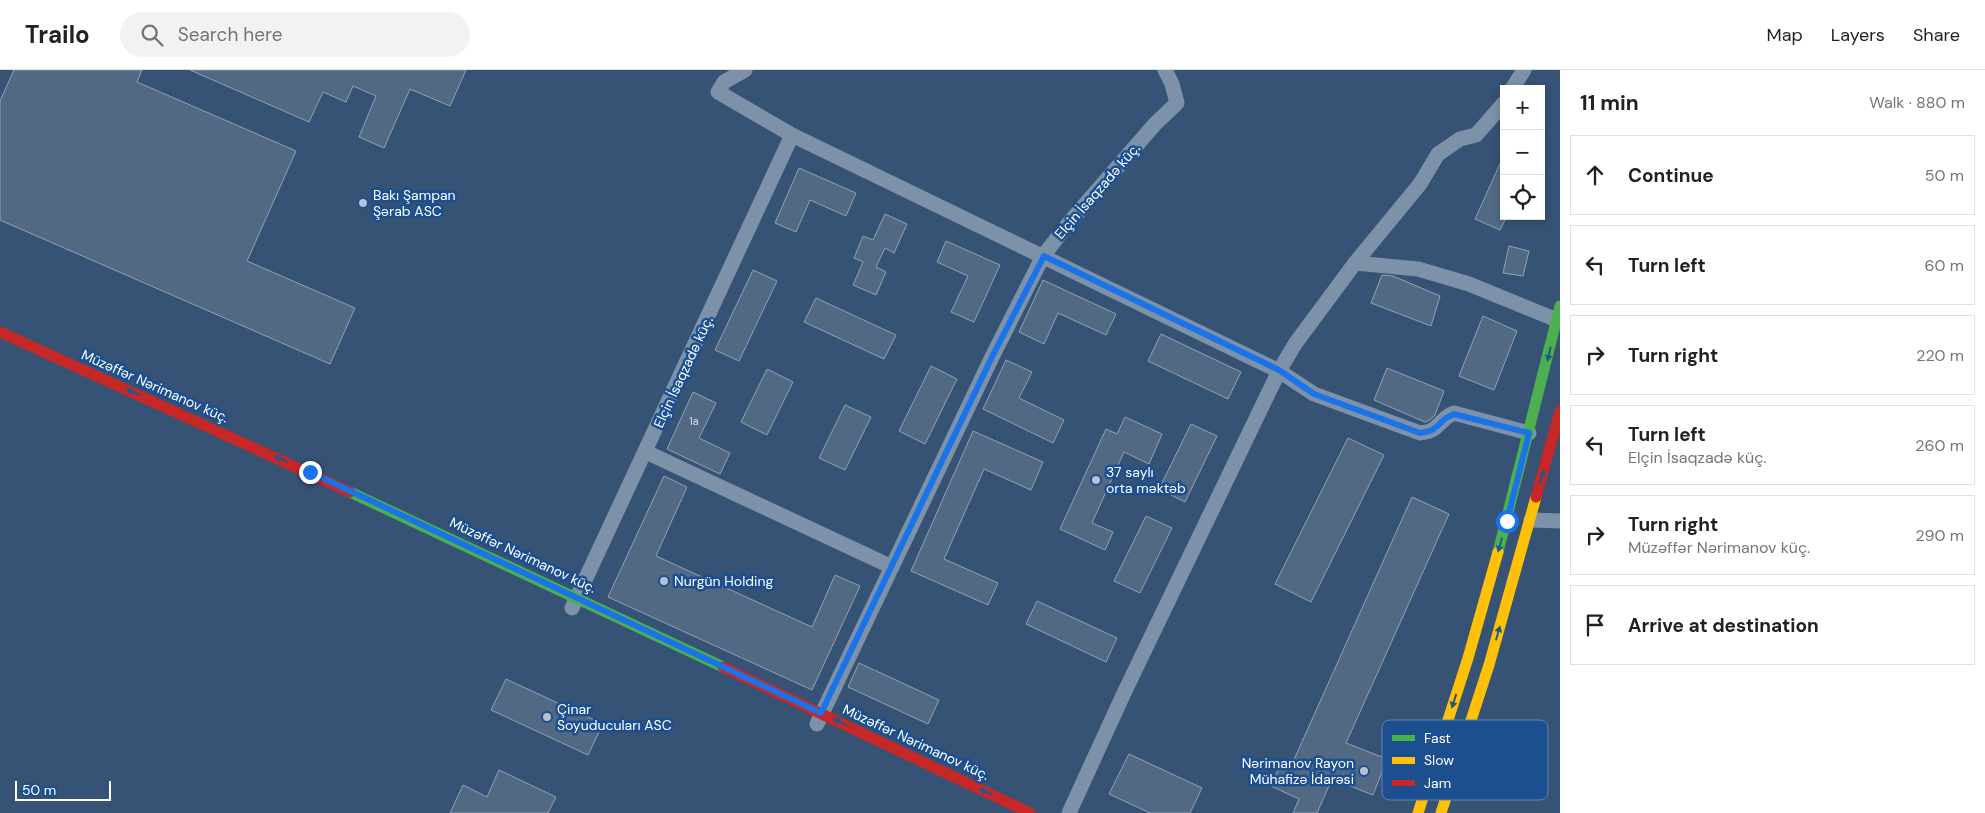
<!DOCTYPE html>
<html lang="en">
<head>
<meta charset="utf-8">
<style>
  :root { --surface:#fff; --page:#f2f2f2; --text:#202124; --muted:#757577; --line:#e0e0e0 }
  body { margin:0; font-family:"DM Sans",sans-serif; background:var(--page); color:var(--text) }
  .controls { position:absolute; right:15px; top:15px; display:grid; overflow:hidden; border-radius:0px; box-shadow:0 2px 8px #0003 }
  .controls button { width:45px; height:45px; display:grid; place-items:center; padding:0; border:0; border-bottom:1px solid var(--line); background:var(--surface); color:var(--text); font:25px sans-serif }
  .scale { position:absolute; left:15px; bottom:12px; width:96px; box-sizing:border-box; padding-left:5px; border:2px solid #fff; border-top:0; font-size:14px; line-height:18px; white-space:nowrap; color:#fff; -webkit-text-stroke:4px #1b4f8f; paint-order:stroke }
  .stop { position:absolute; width:15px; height:15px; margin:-11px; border:4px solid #1a73e8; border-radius:50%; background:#fff }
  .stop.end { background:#1a73e8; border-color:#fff; box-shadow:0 1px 5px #0008 }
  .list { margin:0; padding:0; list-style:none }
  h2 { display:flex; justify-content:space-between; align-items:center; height:65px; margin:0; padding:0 20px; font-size:21px }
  h2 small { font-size:16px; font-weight:400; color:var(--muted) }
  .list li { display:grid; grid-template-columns:32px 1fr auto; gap:15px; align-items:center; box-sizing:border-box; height:80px; margin:0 10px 10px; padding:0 10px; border:1px solid var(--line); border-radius:0px }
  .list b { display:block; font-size:19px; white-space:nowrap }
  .list p { margin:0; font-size:16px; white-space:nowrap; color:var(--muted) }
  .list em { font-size:16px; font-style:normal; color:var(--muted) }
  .icon { flex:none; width:28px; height:28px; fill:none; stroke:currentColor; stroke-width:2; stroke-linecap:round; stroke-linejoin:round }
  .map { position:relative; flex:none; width:1560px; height:743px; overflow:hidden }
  header { display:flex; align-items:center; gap:30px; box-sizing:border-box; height:70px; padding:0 25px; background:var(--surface); border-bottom:1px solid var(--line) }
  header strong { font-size:24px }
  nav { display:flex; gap:28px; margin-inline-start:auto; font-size:18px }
  .search { width:350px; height:45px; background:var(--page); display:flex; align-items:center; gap:12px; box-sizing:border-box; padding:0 18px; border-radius:28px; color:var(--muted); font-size:19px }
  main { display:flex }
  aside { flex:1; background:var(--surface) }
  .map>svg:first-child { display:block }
  .building { fill:#526984; stroke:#92a2b6 }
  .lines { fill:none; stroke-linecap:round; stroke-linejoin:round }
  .street { stroke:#7d92a8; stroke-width:15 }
  .fast { stroke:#4caf50; stroke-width:11 }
  .slow { stroke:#ffc107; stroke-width:11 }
  .jam { stroke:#c62828; stroke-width:11 }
  .oneway { fill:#205989 }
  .route { stroke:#1a73e8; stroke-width:6 }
  .poi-dot { fill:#b9c2ce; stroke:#1b4f8f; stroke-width:2 }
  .labels { text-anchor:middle; stroke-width:5; stroke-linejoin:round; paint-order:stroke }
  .number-label { font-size:11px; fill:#d4dae0 }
  .street-label { font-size:14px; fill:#fff; stroke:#1b4f8f }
  .poi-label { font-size:14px; fill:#fff; stroke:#1b4f8f; text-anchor:start }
  .key { fill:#1b4f8f; stroke:#5f84b1; stroke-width:1 }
  .key-label { font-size:14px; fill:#fff }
</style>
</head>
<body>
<header>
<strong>Trailo</strong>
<div class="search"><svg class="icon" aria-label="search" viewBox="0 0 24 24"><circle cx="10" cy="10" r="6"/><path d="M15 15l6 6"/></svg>Search here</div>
<nav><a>Map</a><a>Layers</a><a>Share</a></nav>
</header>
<main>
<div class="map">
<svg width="1560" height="743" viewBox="0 0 1560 743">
  <rect width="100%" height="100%" fill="#365274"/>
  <g class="building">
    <polygon points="14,0 142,0 137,12 296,81 247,191 355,238 330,294 0,150 0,31"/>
    <polygon points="190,0 466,0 450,36 410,19 384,78 359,67 376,26 353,16 346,32 323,22 309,52"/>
    <polygon points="1504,85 1504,146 1507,146 1500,160 1475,149"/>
    <polygon points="799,98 856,123 846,146 810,130 796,162 775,153"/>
    <polygon points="885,144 907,154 894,183 885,178 876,197 886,202 876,225 853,215 863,192 854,188 863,166 873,170"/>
    <polygon points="946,171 1000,195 974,252 951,242 968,206 937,192"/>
    <polygon points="1509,176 1529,181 1523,206 1503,203"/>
    <polygon points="753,200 777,211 739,291 715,280"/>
    <polygon points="1382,205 1393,206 1440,226 1431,256 1371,233"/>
    <polygon points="1043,210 1116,244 1106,265 1058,243 1044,274 1019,262"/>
    <polygon points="816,228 896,265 884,289 804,252"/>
    <polygon points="1483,246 1517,261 1494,320 1459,306"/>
    <polygon points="1161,264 1241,302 1228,329 1148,291"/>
    <polygon points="1006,290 1032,302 1019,328 1064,350 1053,373 983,339"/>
    <polygon points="931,296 957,309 925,374 899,361"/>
    <polygon points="1387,298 1444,321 1435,345 1430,350 1425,352 1374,330"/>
    <polygon points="767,299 793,312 767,365 741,352"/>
    <polygon points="693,322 716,333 699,368 730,383 720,404 667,379"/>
    <polygon points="845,335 871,347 845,400 819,388"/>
    <polygon points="1125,347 1162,364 1149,394 1124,382 1092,453 1113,462 1105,480 1060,459 1106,359 1117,364"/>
    <polygon points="1191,354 1217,366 1185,432 1159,419"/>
    <polygon points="973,361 1043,392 1031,420 984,399 944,489 998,513 988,535 911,501"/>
    <polygon points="1348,368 1384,385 1311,532 1275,514"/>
    <polygon points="664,406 687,417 656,486 812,557 835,505 860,516 812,620 608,527"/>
    <polygon points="1412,427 1449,444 1346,673 1387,689 1373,725 1332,709 1317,743 1293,743 1299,729 1271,716 1283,689 1292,694"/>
    <polygon points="1146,446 1172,458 1140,523 1114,511"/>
    <polygon points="1037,531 1117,568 1106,592 1026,554"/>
    <polygon points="859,593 939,630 928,654 848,617"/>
    <polygon points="506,609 603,654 588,685 491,640"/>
    <polygon points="1129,684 1202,718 1190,743 1150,743 1109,724"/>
    <polygon points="499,700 556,727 548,743 450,743 463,715 487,727"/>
  </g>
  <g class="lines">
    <g class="street">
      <path d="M745,0L724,12L718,22L792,65L1279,301L1314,324L1420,363C1441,361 1437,350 1454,343L1529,363"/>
      <polyline points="1512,19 1524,0"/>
      <polyline points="1355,193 1418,199 1469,214 1557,250"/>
      <polyline points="646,382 892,497"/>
      <polyline points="1531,450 1560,451"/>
      <polyline points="572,538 792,65"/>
      <polyline points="817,654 992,287 1043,186 1068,154 1155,54 1177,33 1172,14 1165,0"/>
      <polyline points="1069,743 1124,623 1279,301 1295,274 1355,193 1420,114 1438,84 1460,69 1476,65 1504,33"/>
    </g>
    <g class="fast">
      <polyline points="350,422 723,597"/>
      <polyline points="1498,482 1560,236"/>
    </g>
    <g class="slow">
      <polyline points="1418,743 1468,588 1498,482"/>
      <polyline points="1441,743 1489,595 1536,427"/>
    </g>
    <g class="jam">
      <polyline points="0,262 350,422"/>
      <polyline points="1536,427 1560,341"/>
      <polyline points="723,597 1030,743"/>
    </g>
  </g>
  <defs><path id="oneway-solid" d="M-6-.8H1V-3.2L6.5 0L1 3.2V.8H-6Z" transform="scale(1.25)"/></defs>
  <g class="oneway">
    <use href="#oneway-solid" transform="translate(1549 284) rotate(103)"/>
    <use href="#oneway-solid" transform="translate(133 322) rotate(-156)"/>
    <use href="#oneway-solid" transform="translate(281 389) rotate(-156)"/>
    <use href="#oneway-solid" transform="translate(1542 407) rotate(-75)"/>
    <use href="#oneway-solid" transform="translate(1500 475) rotate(106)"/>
    <use href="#oneway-solid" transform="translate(1498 563) rotate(-74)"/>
    <use href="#oneway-solid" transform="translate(1454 631) rotate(108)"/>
    <use href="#oneway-solid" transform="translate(840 652) rotate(-155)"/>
    <use href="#oneway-solid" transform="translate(986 722) rotate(-155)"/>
  </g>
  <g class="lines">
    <path class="route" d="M310,402L821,643L992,287L1044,186L1279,300L1314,324L1420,363C1441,361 1437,350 1454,344L1529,363L1507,451"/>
  </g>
  <g class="poi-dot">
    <circle cx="363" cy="133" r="5"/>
    <circle cx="1096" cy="410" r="5"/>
    <circle cx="664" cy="511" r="5"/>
    <circle cx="547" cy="647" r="5"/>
    <circle cx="1364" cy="701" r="5"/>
  </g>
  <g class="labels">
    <g class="number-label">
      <text x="694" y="355">1a</text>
    </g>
    <g class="street-label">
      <text transform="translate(1097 121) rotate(-49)" y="5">Elçin İsaqzadə küç.</text>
      <text transform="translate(683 302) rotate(-65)" y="5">Elçin İsaqzadə küç.</text>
      <text transform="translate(155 316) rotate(24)" y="5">Müzəffər Nərimanov küç.</text>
      <text transform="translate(523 485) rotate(25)" y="5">Müzəffər Nərimanov küç.</text>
      <text transform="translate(916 672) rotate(25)" y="5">Müzəffər Nərimanov küç.</text>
    </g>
    <g class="poi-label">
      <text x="373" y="130">Bakı Şampan<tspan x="373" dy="16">Şərab ASC</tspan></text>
      <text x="1106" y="407">37 saylı<tspan x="1106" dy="16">orta məktəb</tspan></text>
      <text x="674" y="516">Nurgün Holding</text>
      <text x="557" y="644">Çinar<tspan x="557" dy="16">Soyuducuları ASC</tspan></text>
      <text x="1354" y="698" text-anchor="end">Nərimanov Rayon<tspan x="1354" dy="16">Mühafizə İdarəsi</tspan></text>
    </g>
  </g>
  <rect x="1382" y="650" width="166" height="80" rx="8" class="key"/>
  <rect x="1392" y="665" width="23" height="6" fill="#4caf50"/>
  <rect x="1392" y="687" width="23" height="7" fill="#ffc107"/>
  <rect x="1392" y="710" width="23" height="6" fill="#c62828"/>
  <g class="key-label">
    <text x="1424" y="673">Fast</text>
    <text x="1424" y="695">Slow</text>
    <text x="1424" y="718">Jam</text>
  </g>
</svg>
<div class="controls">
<button>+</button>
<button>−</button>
<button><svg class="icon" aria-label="locate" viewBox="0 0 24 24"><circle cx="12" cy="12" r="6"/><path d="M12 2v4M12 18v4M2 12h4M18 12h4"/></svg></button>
</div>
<div class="scale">50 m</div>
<div class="stop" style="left:1507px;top:451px"></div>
<div class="stop end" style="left:310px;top:402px"></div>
</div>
<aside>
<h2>11 min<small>Walk · 880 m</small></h2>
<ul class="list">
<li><svg class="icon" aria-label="ahead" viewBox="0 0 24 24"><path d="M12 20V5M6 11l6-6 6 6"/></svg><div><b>Continue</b></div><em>50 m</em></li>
<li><svg class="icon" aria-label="left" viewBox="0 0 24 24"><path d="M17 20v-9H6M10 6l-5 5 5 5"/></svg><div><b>Turn left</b></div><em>60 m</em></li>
<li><svg class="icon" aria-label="right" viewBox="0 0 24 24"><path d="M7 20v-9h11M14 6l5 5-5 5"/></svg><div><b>Turn right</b></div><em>220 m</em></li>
<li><svg class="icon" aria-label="left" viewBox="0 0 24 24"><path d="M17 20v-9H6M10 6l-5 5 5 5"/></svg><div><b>Turn left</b><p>Elçin İsaqzadə küç.</p></div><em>260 m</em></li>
<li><svg class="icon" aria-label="right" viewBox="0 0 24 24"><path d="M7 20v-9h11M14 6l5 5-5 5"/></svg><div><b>Turn right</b><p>Müzəffər Nərimanov küç.</p></div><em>290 m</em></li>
<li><svg class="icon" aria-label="arrive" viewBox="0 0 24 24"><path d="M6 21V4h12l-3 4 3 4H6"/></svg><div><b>Arrive at destination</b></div></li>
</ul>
</aside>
</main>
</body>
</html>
